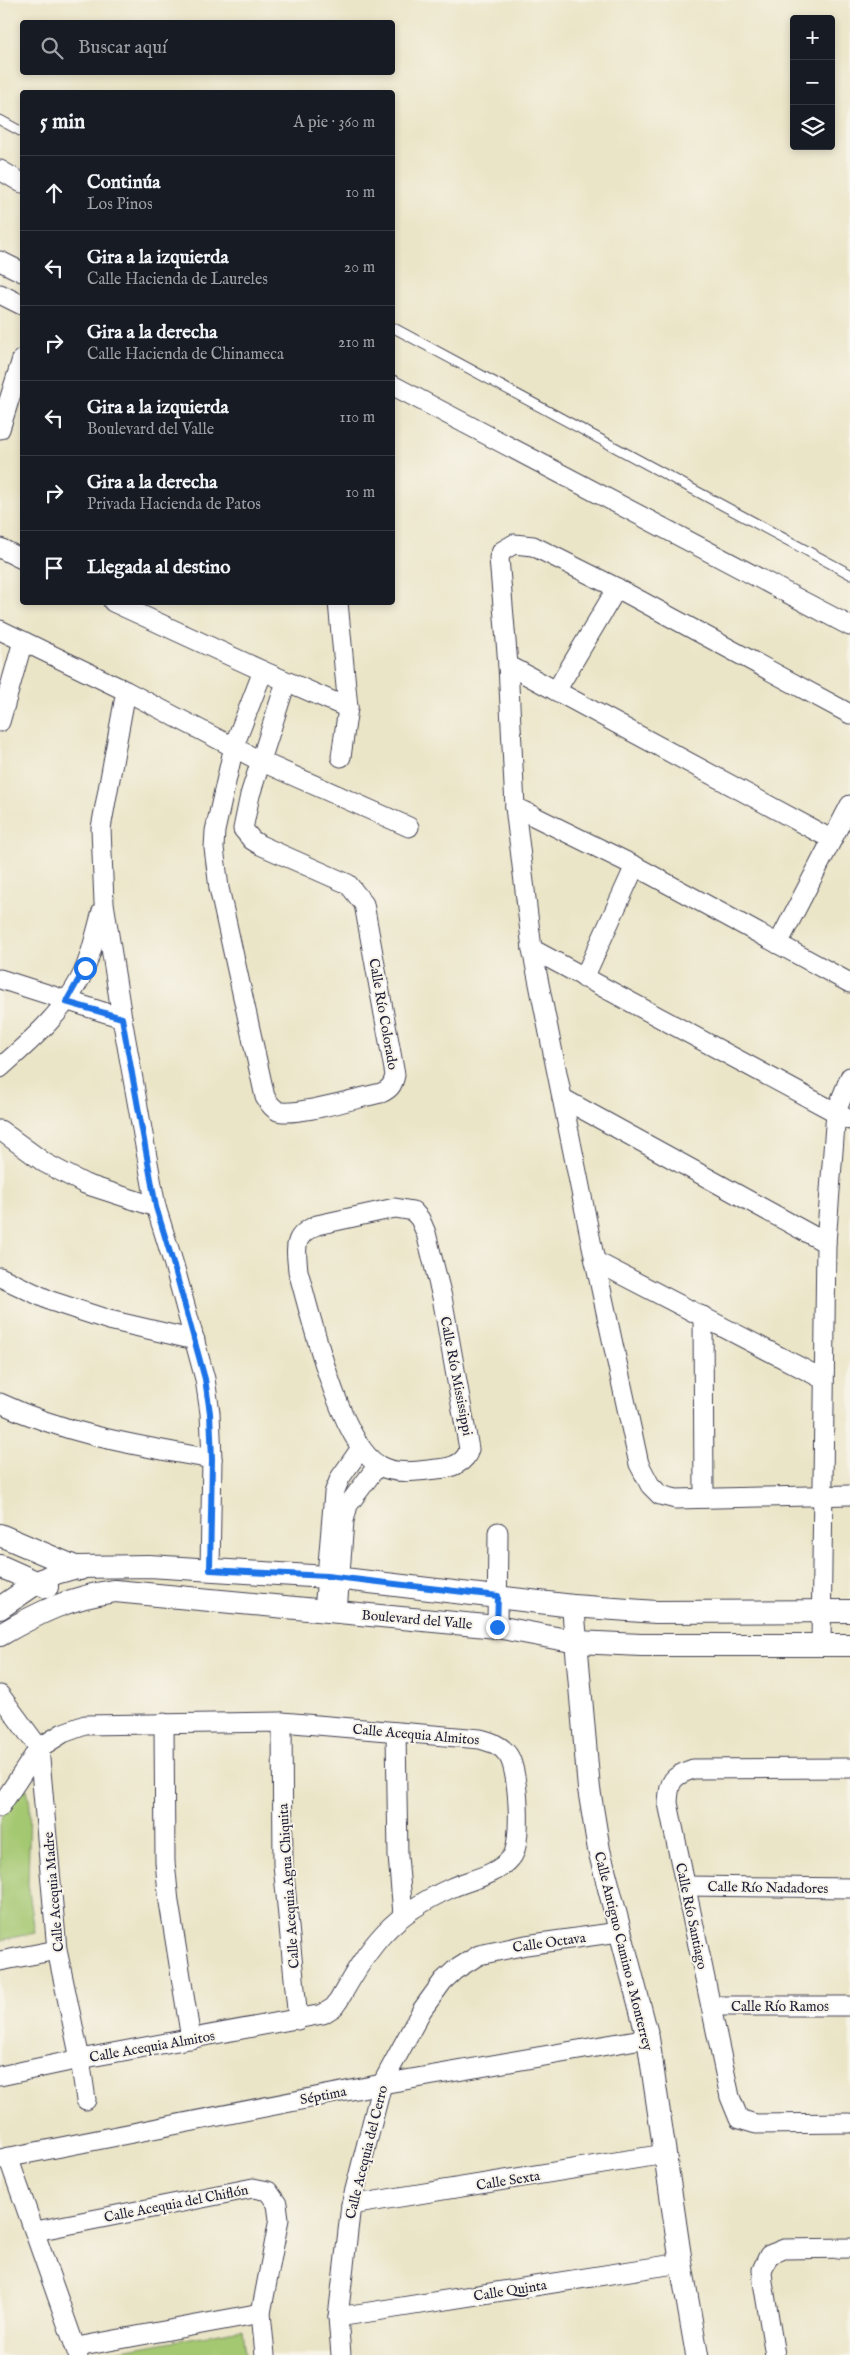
<!DOCTYPE html>
<html lang="es">
<head>
<meta charset="utf-8">
<style>
  :root { --surface:#171b24; --page:#242831; --text:#f1f3f6; --muted:#9ea1a6; --line:#363941 }
  body { margin:0; font-family:"IM FELL English",serif; background:var(--page); color:var(--text) }
  .controls { position:absolute; right:15px; top:15px; display:grid; overflow:hidden; border-radius:5px; box-shadow:0 2px 8px #0003 }
  .controls button { width:45px; height:45px; display:grid; place-items:center; padding:0; border:0; border-bottom:1px solid var(--line); background:var(--surface); color:var(--text); font:25px sans-serif }
  .stop { position:absolute; width:15px; height:15px; margin:-11px; border:4px solid #1a73e8; border-radius:50%; background:#fff }
  .stop.end { background:#1a73e8; border-color:#fff; box-shadow:0 1px 5px #0008 }
  .list { margin:0; padding:0; list-style:none }
  h2 { display:flex; justify-content:space-between; align-items:center; height:65px; margin:0; padding:0 20px; font-size:21px }
  h2 small { font-size:16px; font-weight:400; color:var(--muted) }
  .list li { display:grid; grid-template-columns:32px 1fr auto; gap:15px; align-items:center; box-sizing:border-box; height:75px; padding:0 20px; border-top:1px solid var(--line) }
  .list b { display:block; font-size:19px; white-space:nowrap }
  .list p { margin:0; font-size:16px; white-space:nowrap; color:var(--muted) }
  .list em { font-size:16px; font-style:normal; color:var(--muted) }
  .icon { flex:none; width:28px; height:28px; fill:none; stroke:currentColor; stroke-width:2; stroke-linecap:round; stroke-linejoin:round }
  .map { position:relative; flex:none; width:850px; height:2355px; overflow:hidden }
  .search { position:absolute; background:var(--surface); box-shadow:0 2px 8px #0003; left:20px; top:20px; width:375px; height:55px; display:flex; align-items:center; gap:12px; box-sizing:border-box; padding:0 18px; border-radius:5px; color:var(--muted); font-size:19px }
  .panel { position:absolute; background:var(--surface); box-shadow:0 2px 8px #0003; left:20px; top:90px; width:375px; height:515px; border-radius:5px }
  .map>svg:first-child { display:block }
  .green { fill:#a4c871; stroke:#637556 }
  .lines { fill:none; stroke-linecap:round; stroke-linejoin:round }
  .service-casing { stroke:#403f50; stroke-width:11 }
  .minor-casing { stroke:#403f50; stroke-width:21 }
  .tertiary-casing { stroke:#403f50; stroke-width:24 }
  .service { stroke:#fff; stroke-width:9 }
  .minor { stroke:#fff; stroke-width:19 }
  .tertiary { stroke:#fff; stroke-width:22 }
  .route { stroke:#1a73e8; stroke-width:6 }
  .labels { text-anchor:middle; stroke-width:4; stroke-linejoin:round; paint-order:stroke }
  .street-label { font-size:14px; fill:#22223b; stroke:#f7f3e8 }
</style>
</head>
<body>
<div class="map">
<svg width="850" height="2355" viewBox="0 0 850 2355">
  <rect width="100%" height="100%" fill="#f7f3e8"/>
  <filter id="ink" filterUnits="userSpaceOnUse"><feTurbulence type="fractalNoise" baseFrequency=".02" numOctaves="2"/><feDisplacementMap in="SourceGraphic" scale="10" xChannelSelector="R" yChannelSelector="G"/><feConvolveMatrix kernelMatrix="1 2 1 2 8 2 1 2 1" color-interpolation-filters="sRGB"/></filter>
  <filter id="wash" filterUnits="userSpaceOnUse"><feTurbulence type="fractalNoise" baseFrequency=".0096" numOctaves="4" result="noise"/><feDisplacementMap in="SourceGraphic" scale="20" xChannelSelector="R" yChannelSelector="G"/><feGaussianBlur stdDeviation="1.12" result="paint"/><feColorMatrix in="noise" values="0 0 0 0 0 0 0 0 0 0 0 0 0 0 0 0 0 1.4 0 .05"/><feComposite in="paint" operator="in"/></filter>
  <g filter="url(#wash)">
    <rect width="100%" height="100%" fill="#ebe5c8"/>
    <g class="green">
      <polygon points="27,1789 30,1805 28,1884 35,1933 0,1940 0,1818 18,1792"/>
      <polygon points="242,2329 245,2355 93,2355"/>
    </g>
  </g>
  <g filter="url(#ink)">
    <g class="lines">
      <g class="service-casing">
        <g id="service">
          <polyline points="0,120 22,132"/>
          <polyline points="392,327 850,574"/>
        </g>
      </g>
      <g class="minor-casing">
        <g id="minor">
          <polyline points="0,170 22,183"/>
          <polyline points="0,261 22,272"/>
          <polyline points="0,294 22,305"/>
          <polyline points="392,385 850,626"/>
          <polyline points="0,429 22,359"/>
          <polyline points="0,548 22,559"/>
          <polyline points="113,602 263,671 348,708"/>
          <polyline points="338,602 348,708 341,757"/>
          <polyline points="0,630 126,691 260,761 409,827"/>
          <polyline points="508,665 831,839"/>
          <path d="M263,671L234,746L215,831L214,848L219,888L265,1097C268,1102 272,1108 278,1111C295,1117 360,1097 381,1093C390,1089 393,1085 395,1075L364,904L348,884L260,845L252,840L243,829L250,795L286,682"/>
          <polyline points="126,691 101,828 104,903 122,1018 156,1207 174,1265 205,1379 210,1413 212,1459 210,1570"/>
          <polyline points="556,691 617,588"/>
          <polyline points="850,714 617,588 533,546 514,544 502,551 499,558 508,665 515,807 532,949 595,1261 639,1464 650,1485 660,1495 676,1499 850,1495"/>
          <polyline points="0,722 23,641"/>
          <polyline points="515,807 635,866 850,983"/>
          <polyline points="778,944 850,805"/>
          <polyline points="532,949 850,1120"/>
          <polyline points="584,978 635,866"/>
          <polyline points="0,979 122,1018"/>
          <path d="M0,1068C32,1040 70,1007 86,966C93,948 97,929 102,911"/>
          <polyline points="562,1098 826,1243"/>
          <polyline points="0,1130 45,1163 85,1184 156,1207"/>
          <path d="M395,1208L413,1211L420,1219L426,1233L442,1297L469,1449C466,1463 451,1468 437,1469C419,1471 396,1475 380,1466C340,1445 311,1316 298,1271C296,1247 292,1236 317,1225Z"/>
          <polyline points="595,1261 823,1379"/>
          <polyline points="0,1277 51,1301 109,1320 195,1340"/>
          <polyline points="703,1316 704,1498"/>
          <path d="M0,1403C68,1435 140,1446 212,1459"/>
          <polyline points="324,1611 334,1493 340,1478 361,1448"/>
          <polyline points="337,1612 344,1521 348,1505 378,1465"/>
          <polyline points="497,1627 498,1532"/>
          <polyline points="821,1645 826,1243 836,1112 850,1077"/>
          <polyline points="0,1695 39,1748 57,1950 80,2059 86,2100"/>
          <polyline points="282,1722 283,1864 298,2020"/>
          <polyline points="164,1723 165,1862 169,1902 191,2039"/>
          <polyline points="396,1732 398,1856 403,1914"/>
          <path d="M850,1768L693,1769C672,1776 669,1781 668,1803L730,2097L739,2119L756,2124L850,2123"/>
          <path d="M0,1807L39,1748L63,1733L85,1725L282,1722L480,1739C491,1742 501,1745 508,1755C519,1770 523,1845 511,1858C496,1876 471,1879 451,1888C391,1915 370,1944 339,2000L334,2007L323,2014L80,2059L0,2076"/>
          <polyline points="685,1886 850,1888"/>
          <polyline points="0,1961 57,1950"/>
          <polyline points="711,2006 850,2006"/>
          <polyline points="8,2157 78,2355"/>
          <polyline points="0,2159 382,2084 648,2038"/>
          <polyline points="351,2205 665,2154"/>
          <polyline points="36,2231 253,2188 268,2191 277,2204 279,2219 261,2313 265,2355"/>
          <polyline points="338,2317 681,2263"/>
          <polyline points="77,2347 261,2313"/>
          <polyline points="341,2355 338,2317 351,2205 382,2084 422,2010 443,1981 455,1970 479,1955 526,1945 619,1932"/>
          <polyline points="775,2355 763,2282 762,2270 769,2255 784,2249 850,2248"/>
        </g>
      </g>
      <g class="tertiary-casing">
        <g id="tertiary">
          <polyline points="0,1535 80,1569"/>
          <polyline points="0,1566 47,1587"/>
          <polyline points="573,1606 589,1789 599,1850 648,2038 681,2263 697,2355"/>
          <polyline points="0,1608 38,1582 56,1573 77,1567 149,1566 327,1577 573,1606 656,1612 850,1611"/>
          <path d="M0,1635C38,1613 70,1597 115,1591L497,1627L577,1642L641,1645H850"/>
        </g>
      </g>
      <use href="#service" class="service"/>
      <use href="#minor" class="minor"/>
      <use href="#tertiary" class="tertiary"/>
    </g>
  </g>
  <g class="lines" filter="url(#ink)">
    <polyline class="route" points="85,968 66,1002 122,1018 156,1207 174,1266 205,1379 210,1413 212,1459 210,1570 327,1576 498,1596 497,1627"/>
  </g>
  <g class="labels">
    <g class="street-label">
      <text transform="translate(384 1014) rotate(80)" y="5">Calle Río Colorado</text>
      <text transform="translate(457 1376) rotate(79)" y="5">Calle Río Mississippi</text>
      <text transform="translate(417 1619) rotate(5)" y="5">Boulevard del Valle</text>
      <text transform="translate(416 1734) rotate(5)" y="5">Calle Acequia Almitos</text>
      <text transform="translate(288 1886) rotate(-94)" y="5">Calle Acequia Agua Chiquita</text>
      <text transform="translate(768 1887) rotate(1)" y="5">Calle Río Nadadores</text>
      <text transform="translate(53 1892) rotate(-95)" y="5">Calle Acequia Madre</text>
      <text transform="translate(692 1916) rotate(78)" y="5">Calle Río Santiago</text>
      <text transform="translate(549 1942) rotate(-8)" y="5">Calle Octava</text>
      <text transform="translate(624 1951) rotate(76)" y="5">Calle Antiguo Camino a Monterrey</text>
      <text x="780" y="2011">Calle Río Ramos</text>
      <text transform="translate(152 2046) rotate(-10)" y="5">Calle Acequia Almitos</text>
      <text transform="translate(323 2095) rotate(-11)" y="5">Séptima</text>
      <text transform="translate(366 2152) rotate(-76)" y="5">Calle Acequia del Cerro</text>
      <text transform="translate(508 2180) rotate(-9)" y="5">Calle Sexta</text>
      <text transform="translate(176 2203) rotate(-11)" y="5">Calle Acequia del Chiflón</text>
      <text transform="translate(510 2290) rotate(-9)" y="5">Calle Quinta</text>
    </g>
  </g>
</svg>
<div class="controls">
<button>+</button>
<button>−</button>
<button><svg class="icon" aria-label="layers" viewBox="0 0 24 24"><path d="M12 4l9 5-9 5-9-5zM3 14l9 5 9-5"/></svg></button>
</div>
<div class="stop" style="left:85px;top:968px"></div>
<div class="stop end" style="left:497px;top:1627px"></div>
<div class="search"><svg class="icon" aria-label="search" viewBox="0 0 24 24"><circle cx="10" cy="10" r="6"/><path d="M15 15l6 6"/></svg>Buscar aquí</div>
<section class="panel">
<h2>5 min<small>A pie · 360 m</small></h2>
<ul class="list">
<li><svg class="icon" aria-label="ahead" viewBox="0 0 24 24"><path d="M12 20V5M6 11l6-6 6 6"/></svg><div><b>Continúa</b><p>Los Pinos</p></div><em>10 m</em></li>
<li><svg class="icon" aria-label="left" viewBox="0 0 24 24"><path d="M17 20v-9H6M10 6l-5 5 5 5"/></svg><div><b>Gira a la izquierda</b><p>Calle Hacienda de Laureles</p></div><em>20 m</em></li>
<li><svg class="icon" aria-label="right" viewBox="0 0 24 24"><path d="M7 20v-9h11M14 6l5 5-5 5"/></svg><div><b>Gira a la derecha</b><p>Calle Hacienda de Chinameca</p></div><em>210 m</em></li>
<li><svg class="icon" aria-label="left" viewBox="0 0 24 24"><path d="M17 20v-9H6M10 6l-5 5 5 5"/></svg><div><b>Gira a la izquierda</b><p>Boulevard del Valle</p></div><em>110 m</em></li>
<li><svg class="icon" aria-label="right" viewBox="0 0 24 24"><path d="M7 20v-9h11M14 6l5 5-5 5"/></svg><div><b>Gira a la derecha</b><p>Privada Hacienda de Patos</p></div><em>10 m</em></li>
<li><svg class="icon" aria-label="arrive" viewBox="0 0 24 24"><path d="M6 21V4h12l-3 4 3 4H6"/></svg><div><b>Llegada al destino</b></div></li>
</ul>
</section>
</div>
</body>
</html>
